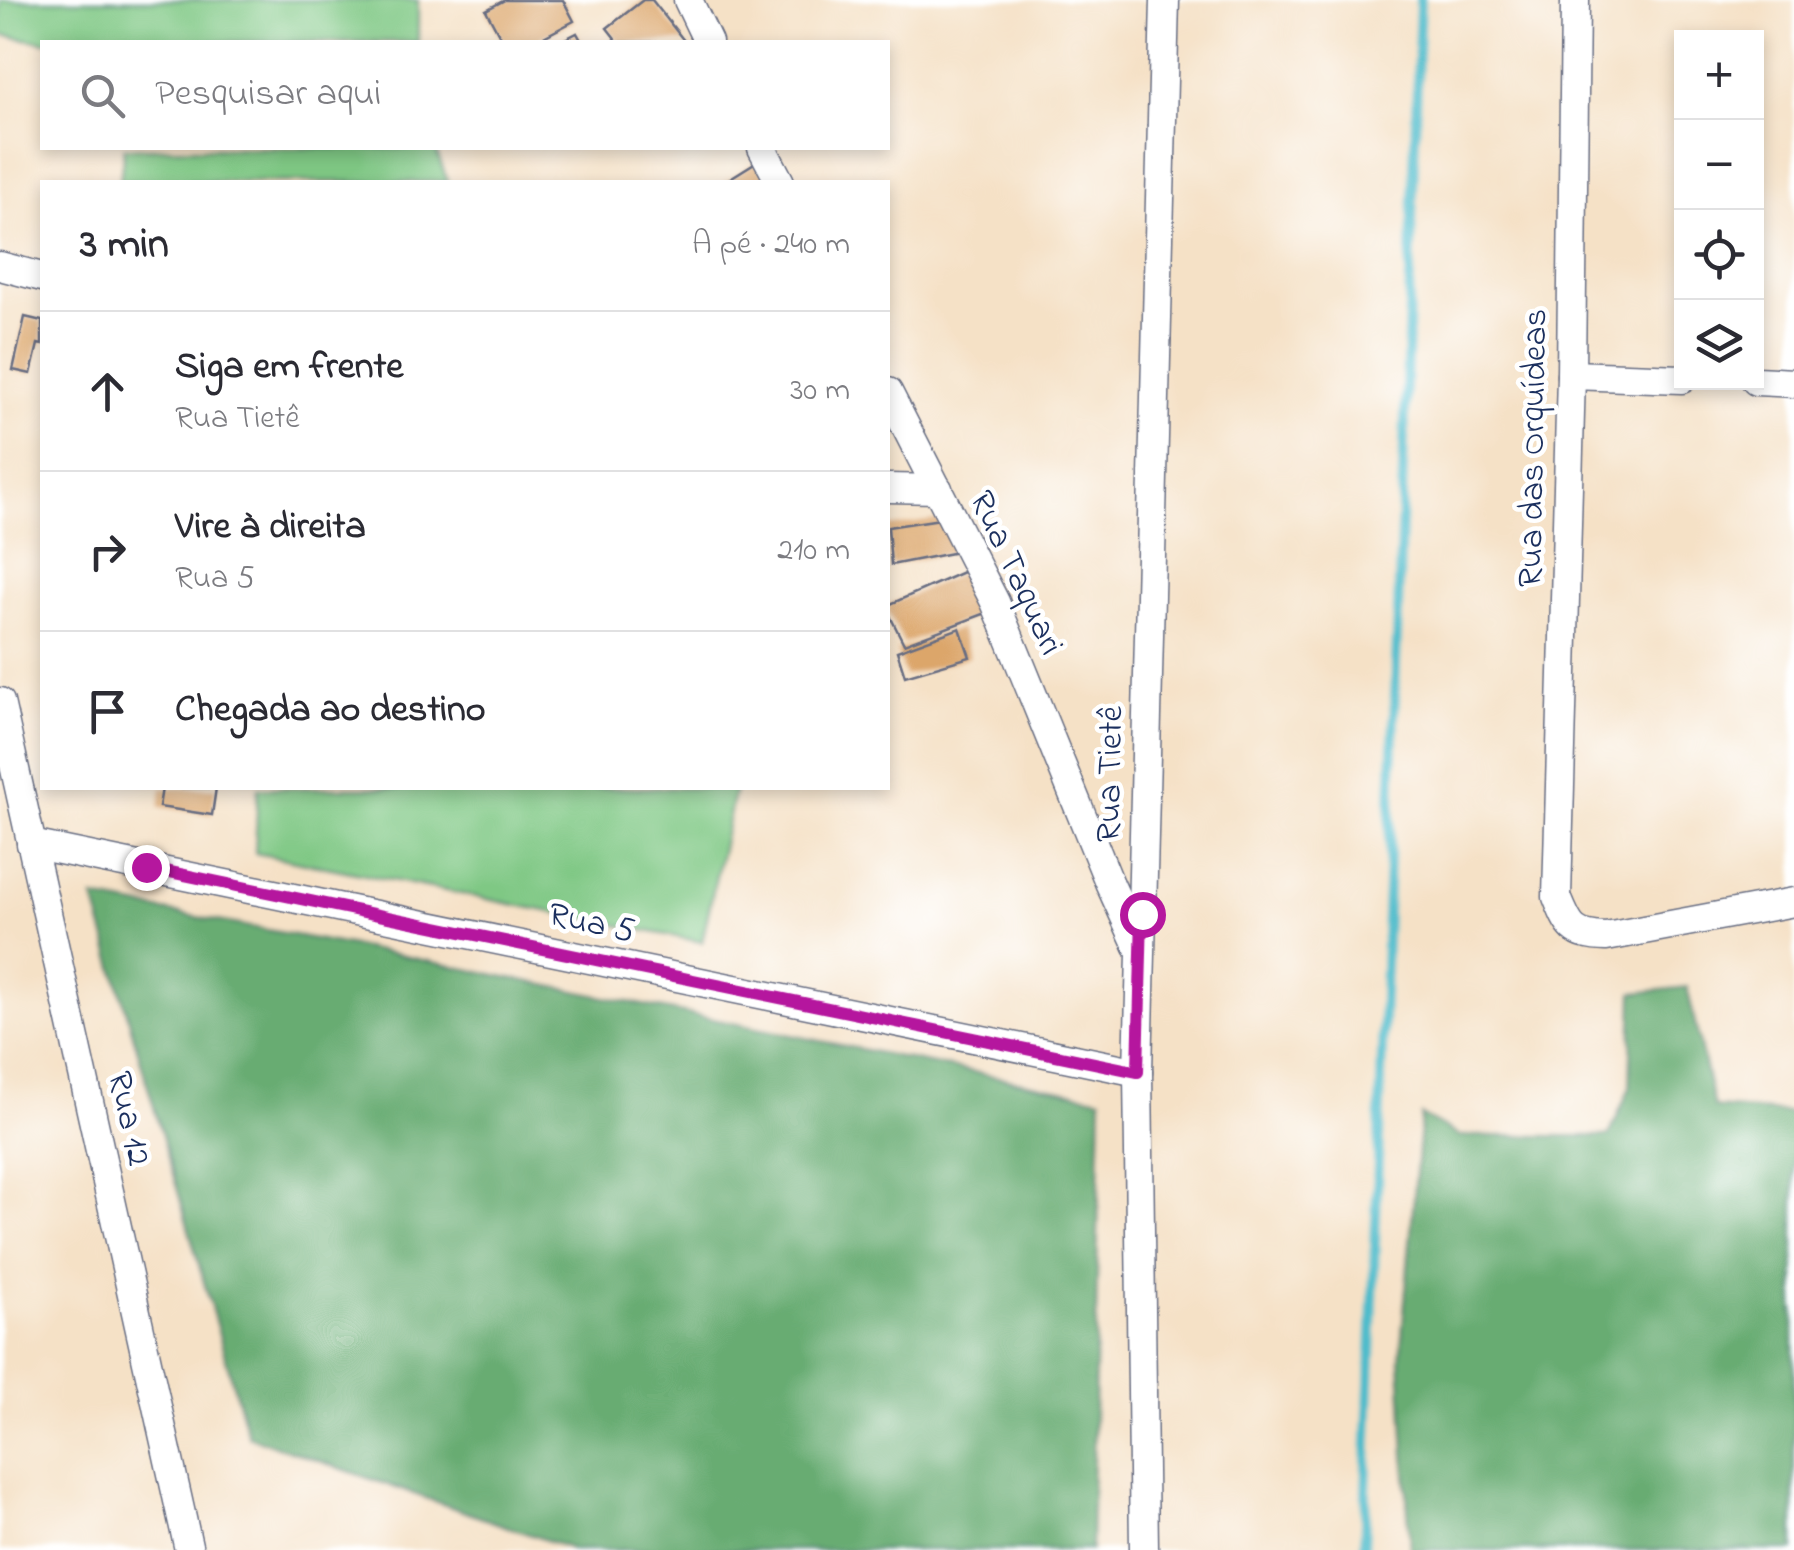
<!DOCTYPE html>
<html lang="pt">
<head>
<meta charset="utf-8">
<style>
  :root { --surface:#fff; --page:#f7f7f7; --text:#2b2b33; --muted:#7c7c81; --line:#e1e1e2 }
  body { margin:0; font-family:"Indie Flower",sans-serif; background:var(--page); color:var(--text) }
  .controls { position:absolute; right:30px; top:30px; display:grid; overflow:hidden; border-radius:0px; box-shadow:0 5px 15px #0003 }
  .controls button { width:90px; height:90px; display:grid; place-items:center; padding:0; border:0; border-bottom:2px solid var(--line); background:var(--surface); color:var(--text); font:50px sans-serif }
  .stop { position:absolute; width:30px; height:30px; margin:-22px; border:8px solid #b5179e; border-radius:50%; background:#fff }
  .stop.end { background:#b5179e; border-color:#fff; box-shadow:0 2px 10px #0008 }
  .list { margin:0; padding:0; list-style:none }
  h2 { display:flex; justify-content:space-between; align-items:center; height:130px; margin:0; padding:0 40px; font-size:42px }
  h2 small { font-size:32px; font-weight:400; color:var(--muted) }
  .list li { display:grid; grid-template-columns:65px 1fr auto; gap:30px; align-items:center; box-sizing:border-box; height:160px; padding:0 40px; border-top:2px solid var(--line) }
  .list b { display:block; font-size:38px; white-space:nowrap }
  .list p { margin:0; font-size:32px; white-space:nowrap; color:var(--muted) }
  .list em { font-size:32px; font-style:normal; color:var(--muted) }
  .icon { flex:none; width:55px; height:55px; fill:none; stroke:currentColor; stroke-width:2; stroke-linecap:round; stroke-linejoin:round }
  .map { position:relative; flex:none; width:1794px; height:1550px; overflow:hidden }
  .search { position:absolute; background:var(--surface); box-shadow:0 5px 15px #0003; left:40px; top:40px; width:850px; height:110px; display:flex; align-items:center; gap:25px; box-sizing:border-box; padding:0 35px; border-radius:0px; color:var(--muted); font-size:38px }
  .panel { position:absolute; background:var(--surface); box-shadow:0 5px 15px #0003; left:40px; top:180px; width:850px; height:610px; border-radius:0px }
  .map>svg:first-child { display:block }
  .green { fill:#7fc884; stroke:#4d7c71; stroke-width:2.5 }
  .forest { fill:#67ac72; stroke:#416e68; stroke-width:2.5 }
  .lines { fill:none; stroke-linecap:round; stroke-linejoin:round }
  .stream { stroke:#50bccb; stroke-width:10 }
  .building { fill:#dca66b }
  .minor-casing { stroke:#676d82; stroke-width:31 }
  .minor { stroke:#fff; stroke-width:28 }
  .route { stroke:#b5179e; stroke-width:12 }
  .labels { text-anchor:middle; stroke-width:9; stroke-linejoin:round; paint-order:stroke }
  .street-label { font-size:35px; fill:#1b2f5e; stroke:#fff }
</style>
</head>
<body>
<div class="map">
<svg width="1794" height="1550" viewBox="0 0 1794 1550">
  <rect width="100%" height="100%" fill="#fff"/>
  <filter id="ink" filterUnits="userSpaceOnUse"><feTurbulence type="fractalNoise" baseFrequency=".01" numOctaves="2"/><feDisplacementMap in="SourceGraphic" scale="20" xChannelSelector="R" yChannelSelector="G"/><feConvolveMatrix kernelMatrix="1 2 1 2 8 2 1 2 1" color-interpolation-filters="sRGB"/></filter>
  <filter id="wash" filterUnits="userSpaceOnUse"><feTurbulence type="fractalNoise" baseFrequency=".0048" numOctaves="4" result="noise"/><feDisplacementMap in="SourceGraphic" scale="40" xChannelSelector="R" yChannelSelector="G"/><feGaussianBlur stdDeviation="2.25" result="paint"/><feColorMatrix in="noise" values="0 0 0 0 0 0 0 0 0 0 0 0 0 0 0 0 0 1.4 0 .05"/><feComposite in="paint" operator="in"/></filter>
  <g filter="url(#wash)">
    <rect width="100%" height="100%" fill="#f5e1c6"/>
    <g class="green">
      <polygon points="0,0 418,0 418,42 43,42 0,35"/>
      <polygon points="124,148 435,148 448,182 120,182"/>
      <polygon points="258,788 735,788 702,942 255,853"/>
    </g>
    <g class="forest">
      <polygon points="94,898 359,947 1101,1098 1091,1550 574,1550 248,1436"/>
      <polygon points="1687,987 1714,1107 1794,1113 1794,1550 1410,1550 1400,1359 1421,1115 1460,1136 1609,1136 1630,1087 1633,993"/>
    </g>
    <g class="lines">
      <polyline class="stream" points="1364,1550 1420,0"/>
    </g>
    <g id="blocks">
      <g class="building">
        <polygon points="505,0 563,0 574,21 534,42 503,42 486,10"/>
        <polygon points="643,0 652,0 685,42 618,42 607,28"/>
        <polygon points="577,33 582,42 559,42"/>
        <polygon points="756,162 769,182 724,182"/>
        <polygon points="25,317 42,321 42,345 38,344 31,374 13,370"/>
        <polygon points="947,518 962,551 891,565 888,527"/>
        <polygon points="970,569 989,612 904,644 888,612 888,605"/>
        <polygon points="960,628 970,657 905,676 897,651"/>
        <polygon points="162,788 216,788 212,815 159,807"/>
      </g>
    </g>
  </g>
  <g filter="url(#ink)">
    <use href="#blocks" fill-opacity="0" stroke="#676d82" stroke-width="2.5"/>
    <g class="lines">
      <g class="minor-casing">
        <g id="minor">
          <polyline points="688,0 708,42"/>
          <path d="M1575,0L1571,375L1557,897C1569,927 1572,936 1606,937L1794,902"/>
          <polyline points="762,148 780,182"/>
          <polyline points="0,266 42,277"/>
          <polyline points="1571,375 1682,379"/>
          <polyline points="1756,381 1794,383"/>
          <polyline points="888,392 995,602 1109,882 1138,946"/>
          <polyline points="888,488 938,489"/>
          <polyline points="0,702 189,1550"/>
          <polyline points="31,844 1138,1072"/>
          <polyline points="1144,1550 1138,1072 1165,0"/>
        </g>
      </g>
      <use href="#minor" class="minor"/>
    </g>
  </g>
  <g class="lines" filter="url(#ink)">
    <polyline class="route" points="146,867 1138,1072 1142,914"/>
  </g>
  <g class="labels">
    <g class="street-label">
      <text transform="translate(1531 448) rotate(-89)" y="12">Rua das Orquídeas</text>
      <text transform="translate(1018 572) rotate(65)" y="12">Rua Taquari</text>
      <text transform="translate(1108 774) rotate(-89)" y="12">Rua Tietê</text>
      <text transform="translate(592 921) rotate(12)" y="12">Rua 5</text>
      <text transform="translate(131 1118) rotate(77)" y="12">Rua 12</text>
    </g>
  </g>
</svg>
<div class="controls">
<button>+</button>
<button>−</button>
<button><svg class="icon" aria-label="locate" viewBox="0 0 24 24"><circle cx="12" cy="12" r="6"/><path d="M12 2v4M12 18v4M2 12h4M18 12h4"/></svg></button>
<button><svg class="icon" aria-label="layers" viewBox="0 0 24 24"><path d="M12 4l9 5-9 5-9-5zM3 14l9 5 9-5"/></svg></button>
</div>
<div class="stop" style="left:1142px;top:914px"></div>
<div class="stop end" style="left:146px;top:867px"></div>
<div class="search"><svg class="icon" aria-label="search" viewBox="0 0 24 24"><circle cx="10" cy="10" r="6"/><path d="M15 15l6 6"/></svg>Pesquisar aqui</div>
<section class="panel">
<h2>3 min<small>A pé · 240 m</small></h2>
<ul class="list">
<li><svg class="icon" aria-label="ahead" viewBox="0 0 24 24"><path d="M12 20V5M6 11l6-6 6 6"/></svg><div><b>Siga em frente</b><p>Rua Tietê</p></div><em>30 m</em></li>
<li><svg class="icon" aria-label="right" viewBox="0 0 24 24"><path d="M7 20v-9h11M14 6l5 5-5 5"/></svg><div><b>Vire à direita</b><p>Rua 5</p></div><em>210 m</em></li>
<li><svg class="icon" aria-label="arrive" viewBox="0 0 24 24"><path d="M6 21V4h12l-3 4 3 4H6"/></svg><div><b>Chegada ao destino</b></div></li>
</ul>
</section>
</div>
</body>
</html>
